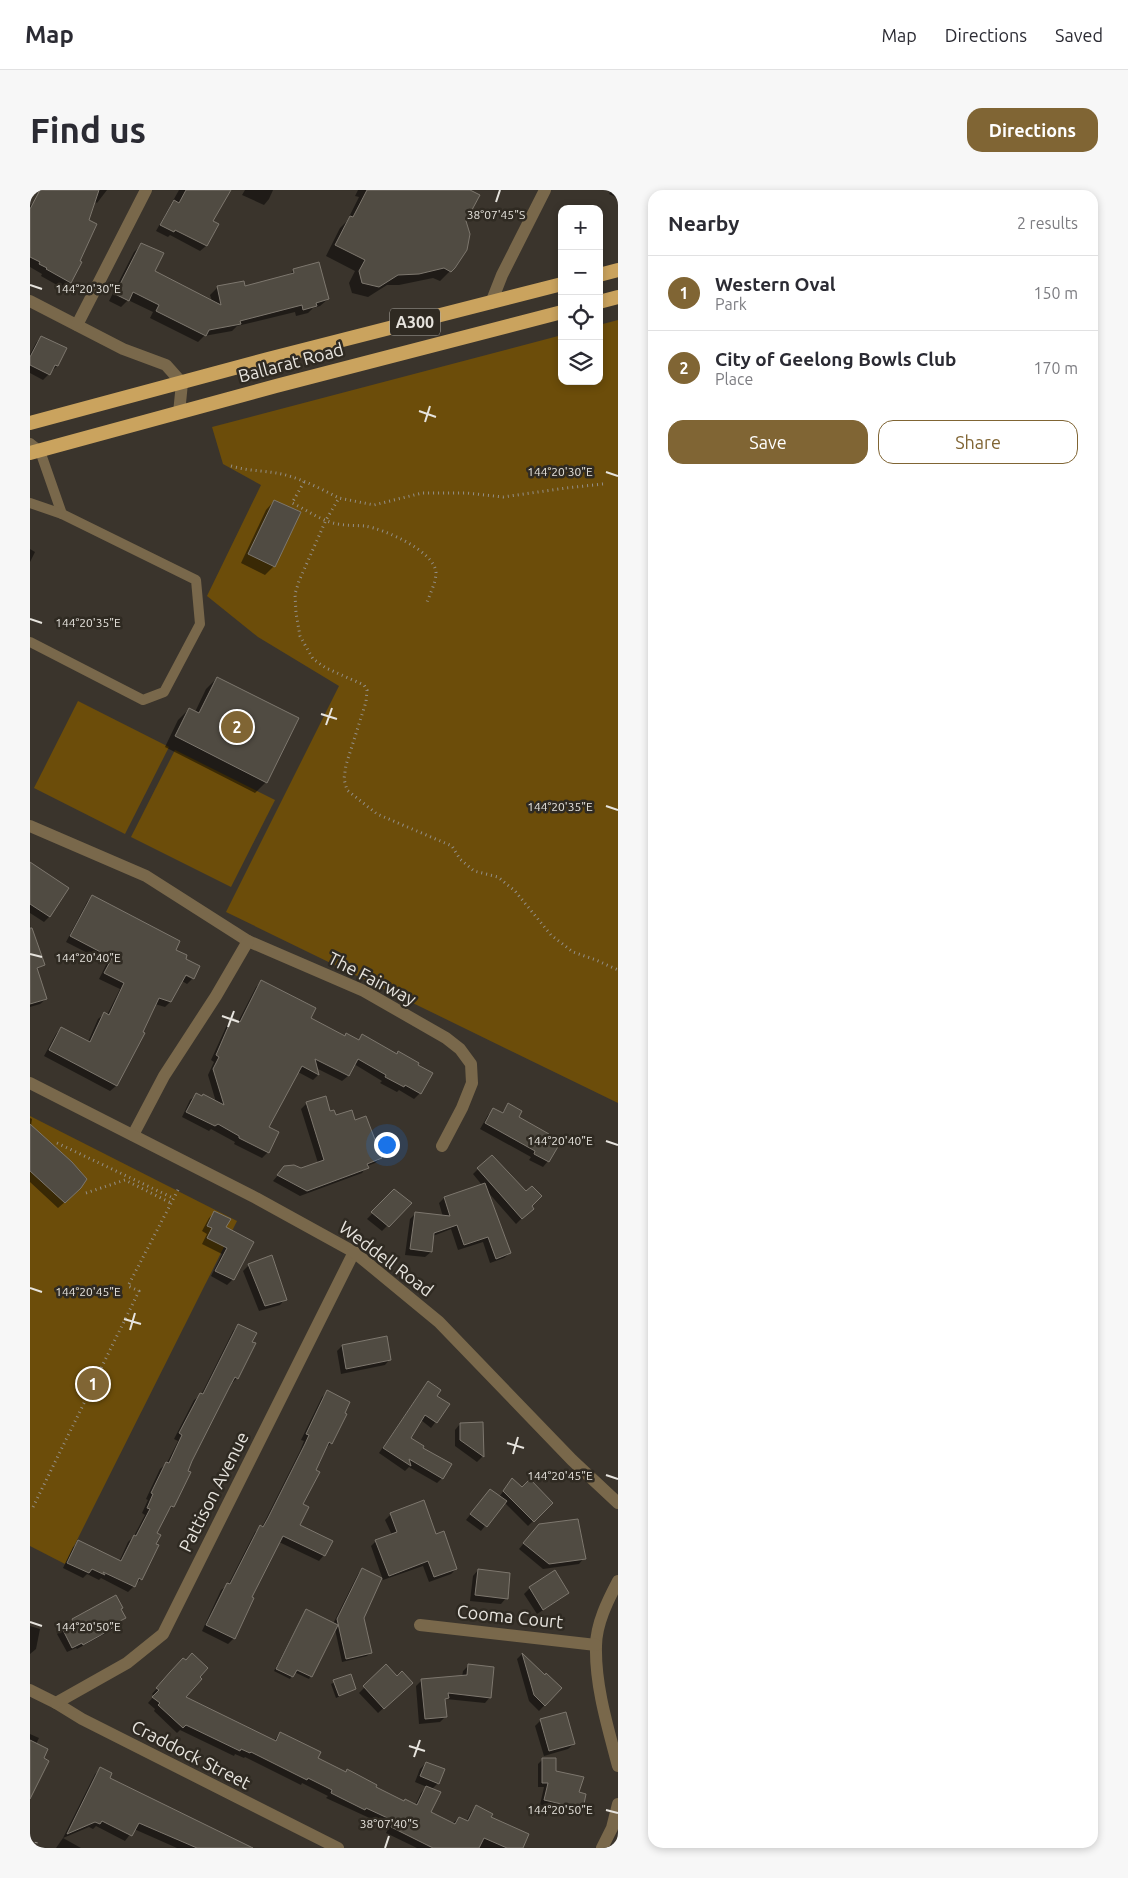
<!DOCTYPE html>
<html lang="en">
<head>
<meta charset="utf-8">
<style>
  :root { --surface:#fff; --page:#f7f7f7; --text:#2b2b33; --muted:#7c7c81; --line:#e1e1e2; --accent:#806534 }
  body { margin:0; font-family:Ubuntu,sans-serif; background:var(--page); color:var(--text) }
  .controls { position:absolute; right:15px; top:15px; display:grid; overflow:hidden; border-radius:10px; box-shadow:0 2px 8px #0003 }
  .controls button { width:45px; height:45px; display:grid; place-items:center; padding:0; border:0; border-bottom:1px solid var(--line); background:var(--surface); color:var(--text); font:25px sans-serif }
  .you { position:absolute; left:356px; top:954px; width:18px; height:18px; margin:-12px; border:4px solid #fff; border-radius:50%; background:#1a73e8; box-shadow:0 0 0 8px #1a73e833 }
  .badge { display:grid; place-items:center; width:32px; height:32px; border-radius:50%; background:var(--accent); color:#fff; font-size:16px; font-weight:700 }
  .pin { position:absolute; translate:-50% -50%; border:2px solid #fff; box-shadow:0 1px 5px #0006 }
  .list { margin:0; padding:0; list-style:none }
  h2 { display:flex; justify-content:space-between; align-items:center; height:65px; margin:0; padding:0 20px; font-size:21px }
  h2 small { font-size:16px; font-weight:400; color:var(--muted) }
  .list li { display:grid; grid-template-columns:32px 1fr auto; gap:15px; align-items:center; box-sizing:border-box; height:75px; padding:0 20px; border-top:1px solid var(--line) }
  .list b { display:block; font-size:19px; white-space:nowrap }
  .list p { margin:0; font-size:16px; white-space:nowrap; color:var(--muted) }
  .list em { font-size:16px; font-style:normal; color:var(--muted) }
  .actions { display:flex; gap:10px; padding:15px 20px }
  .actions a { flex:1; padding:11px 0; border:1px solid var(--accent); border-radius:15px; text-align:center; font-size:18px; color:var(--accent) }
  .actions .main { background:var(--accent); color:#fff }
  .icon { flex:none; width:28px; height:28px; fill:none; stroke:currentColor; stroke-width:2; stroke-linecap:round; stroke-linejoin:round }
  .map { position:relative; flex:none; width:588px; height:1658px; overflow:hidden; border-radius:15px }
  header { display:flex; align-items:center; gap:30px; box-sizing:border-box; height:70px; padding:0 25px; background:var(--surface); border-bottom:1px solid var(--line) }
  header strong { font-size:24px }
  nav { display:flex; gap:28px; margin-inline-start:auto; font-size:18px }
  .intro { display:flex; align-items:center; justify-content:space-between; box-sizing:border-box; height:120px; padding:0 30px }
  h1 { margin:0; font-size:35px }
  .button { padding:12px 22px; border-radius:15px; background:var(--accent); color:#fff; font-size:18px; font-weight:700 }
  main { display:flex; gap:30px; padding:0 30px }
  aside { flex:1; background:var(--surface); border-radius:15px; box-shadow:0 2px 8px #0003 }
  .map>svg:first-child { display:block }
  .green { fill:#6c4d0a }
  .shadow { fill:#0007 }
  .building { fill:#504b42; stroke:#7d776e }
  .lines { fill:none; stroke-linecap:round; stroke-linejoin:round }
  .path { stroke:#948f88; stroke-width:3; stroke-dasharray:1 4; stroke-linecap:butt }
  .service { stroke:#79684b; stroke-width:10 }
  .minor { stroke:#79684b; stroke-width:12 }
  .tertiary { stroke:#79684b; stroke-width:12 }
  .trunk { stroke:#caa35e; stroke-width:14 }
  .ticks { fill:none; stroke:#e7e4de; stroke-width:2 }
  .labels { text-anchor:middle; stroke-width:5; stroke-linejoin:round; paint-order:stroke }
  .shield { fill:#2f2a22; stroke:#b0aca6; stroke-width:1 }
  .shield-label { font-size:16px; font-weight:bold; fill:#e7e4de }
  .street-label { font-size:18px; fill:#e7e4de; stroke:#2f2a22 }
  .ticks-label { font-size:12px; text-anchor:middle; fill:#e7e4de; stroke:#2f2a22; stroke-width:5; stroke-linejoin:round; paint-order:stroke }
</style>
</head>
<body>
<header>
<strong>Map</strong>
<nav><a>Map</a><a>Directions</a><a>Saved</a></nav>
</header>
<div class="intro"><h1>Find us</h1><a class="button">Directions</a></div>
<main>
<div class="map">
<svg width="588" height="1658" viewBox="0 0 588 1658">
  <rect width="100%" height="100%" fill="#3a342c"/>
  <g class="green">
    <polygon points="588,130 588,913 196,722 309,496 228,447 177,406 231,295 193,274 182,237 532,145 532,191 569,191 569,135"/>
    <polygon points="48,511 139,557 95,644 4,598"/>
    <polygon points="145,560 245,610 201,697 101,647"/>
    <polygon points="0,926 207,1031 35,1374 0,1356"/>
  </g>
  <g class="shadow">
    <polygon points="36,0 77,0 67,13 64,11 57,31 49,72 50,73 40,93 34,99 11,86 12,84 0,77 0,16 6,10"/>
    <polygon points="149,0 197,0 182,32 187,35 176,56 170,61 140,45 138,47 126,41"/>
    <polygon points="215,0 243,0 239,9 234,15 212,5"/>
    <polygon points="328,0 438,0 435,31 424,77 410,91 403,88 369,95 357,95 338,107 322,103 319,93 325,81 296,66 310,38 317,31 329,7 325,6"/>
    <polygon points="581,0 588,0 588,8 579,4"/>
    <polygon points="111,55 123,81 182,111 180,105 187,98 214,98 258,86 264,80 298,109 290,116 283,118 278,123 266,126 265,122 207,136 202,141 174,146 168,152 120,128 123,122 98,110 91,117 79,111 104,62"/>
    <polygon points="11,147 35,159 27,176 13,190 0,183 0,164 6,153"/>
    <polygon points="244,311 244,376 235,385 211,373 236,320"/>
    <polygon points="0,359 5,362 0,372"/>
    <polygon points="187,488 236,592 225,603 135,557 148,530 159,519 165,522 176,499"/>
    <polygon points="0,674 20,726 14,732 0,723"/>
    <polygon points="62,706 144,760 150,783 162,789 157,794 152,791 140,812 135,817 125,814 111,842 113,843 86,896 80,901 14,866 26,844 31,838 58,852 68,829 74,824 77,825 90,799 69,789 77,773 36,752 57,712"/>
    <polygon points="0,736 14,774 6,780 16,809 10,814 0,817"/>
    <polygon points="231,792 279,828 314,847 328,851 333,846 390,903 384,909 369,900 367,902 350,893 352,891 324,874 318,886 312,891 286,878 288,885 283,890 268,882 237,938 238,962 232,968 204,954 205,952 181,939 179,941 152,927 160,910 166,905 186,912 178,885 184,872 181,870 197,835 203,830 208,832 226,797"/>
    <polygon points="277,913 305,926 324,931 351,968 345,973 337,976 332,983 270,1006 243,991 249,984 271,979 288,973 271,919"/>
    <polygon points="479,914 487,928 515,949 518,971 513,977 499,970 501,967 450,939 458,925 464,920 471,924"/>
    <polygon points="0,928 2,929 1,936 44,1004 28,1018 0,992"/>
    <polygon points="448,979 500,1017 496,1024 486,1034 457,1001 480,1063 474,1068 460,1073 453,1052 428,1060 421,1039 403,1046 401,1062 395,1067 375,1065 380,1029 385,1024 413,1027 409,1013 414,1008 452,995 443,984"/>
    <polygon points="364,1001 380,1013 352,1041 337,1029"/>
    <polygon points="185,1022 195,1038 222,1052 203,1089 197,1095 181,1086 192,1064 172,1054 177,1044 172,1041 179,1028"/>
    <polygon points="219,1075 255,1109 250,1115 229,1121 213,1081"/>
    <polygon points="208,1135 207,1188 201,1194 161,1270 143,1316 137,1322 125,1344 111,1389 98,1402 71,1388 69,1390 57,1384 53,1388 33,1378 43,1357 49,1352 89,1372 98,1352 104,1346 115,1325 112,1323 118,1310 116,1309 130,1279 137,1273 148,1251 144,1249 164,1210 171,1205 203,1141"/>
    <polygon points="312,1156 360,1169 355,1175 311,1184 307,1161"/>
    <polygon points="398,1192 405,1206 418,1215 401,1238 391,1230 380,1248 412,1288 407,1293 379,1277 375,1281 349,1263 393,1198"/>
    <polygon points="297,1202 313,1223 301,1253 295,1259 271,1314 269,1336 294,1365 289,1371 249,1352 220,1408 204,1448 198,1454 172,1441 191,1400 198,1395 225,1342 233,1335 270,1261 274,1251 271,1250 292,1207"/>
    <polygon points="430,1234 451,1234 452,1267 447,1272 425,1256 425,1240"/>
    <polygon points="482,1290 492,1299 521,1313 498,1336 474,1312 451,1341 436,1330 455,1306 469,1307"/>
    <polygon points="361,1324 405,1346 426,1379 421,1384 399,1392 393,1376 353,1390 341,1356 346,1351 362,1345 355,1330"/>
    <polygon points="504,1341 554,1368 549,1374 513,1379 489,1359"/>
    <polygon points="332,1379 333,1428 341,1462 337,1466 312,1472 305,1439 279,1489 264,1482 260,1489 244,1481 274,1423 276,1420 303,1434 328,1384"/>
    <polygon points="448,1380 476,1408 471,1414 440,1411 443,1386"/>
    <polygon points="525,1382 538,1403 532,1408 507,1424 494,1404 500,1398"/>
    <polygon points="85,1406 94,1428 80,1441 47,1459 46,1458 37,1462 27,1444 43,1430"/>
    <polygon points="0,1436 10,1439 6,1459 0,1464"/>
    <polygon points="492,1464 514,1486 531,1498 509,1521 499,1511 487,1469"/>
    <polygon points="148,1475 154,1507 244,1551 250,1543 286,1568 315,1583 317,1581 345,1598 373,1612 385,1616 391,1603 397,1597 385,1592 390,1579 396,1573 408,1593 401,1600 399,1623 423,1633 429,1628 436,1632 441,1622 446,1617 491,1658 387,1658 356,1643 359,1637 296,1608 298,1606 272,1593 271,1595 215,1567 214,1568 205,1564 204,1566 150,1540 147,1543 124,1521 125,1519 118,1513 124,1506 122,1504"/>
    <polygon points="439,1475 460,1507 455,1513 416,1509 414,1511 415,1527 410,1532 389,1534 386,1496 392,1490 432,1487 433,1481"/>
    <polygon points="356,1476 367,1488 381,1493 348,1523 329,1503"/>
    <polygon points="320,1485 325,1499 306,1508 301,1494"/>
    <polygon points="511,1530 544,1554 538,1559 514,1566 505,1536"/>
    <polygon points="0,1544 9,1548 6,1554 0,1606"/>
    <polygon points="513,1569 548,1603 552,1618 546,1623 510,1615 514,1597 508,1597 508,1574"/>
    <polygon points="70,1579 78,1588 220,1658 147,1658 104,1639 95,1651 66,1636 63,1639 59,1637 33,1648 65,1584"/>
    <polygon points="33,1648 51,1658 26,1658"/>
  </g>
  <g class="building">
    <polygon points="10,0 69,0 59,30 67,34 50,71 52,72 41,93 16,79 17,78 9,74 10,72 0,67 0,19"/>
    <polygon points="156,0 201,0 183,31 189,34 177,56 145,40 144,42 130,35 144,10 149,13"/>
    <polygon points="337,0 440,0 450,5 436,31 440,44 437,60 425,78 421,82 414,78 389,84 368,85 349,97 332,93 329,81 335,70 305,55 320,26 323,27"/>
    <polygon points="111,53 134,63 125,81 191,115 187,96 214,91 215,96 264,83 263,79 289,72 299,109 286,113 287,116 273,120 272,115 210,131 211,134 179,140 176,146 126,121 129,115 103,102 99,111 85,104"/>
    <polygon points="11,146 37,158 28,176 25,175 20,185 0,175 0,167"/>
    <polygon points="244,310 271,322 245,377 218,364"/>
    <polygon points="187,487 269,528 237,593 145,546 159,518 169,523"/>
    <polygon points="0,672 39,698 20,727 0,714"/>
    <polygon points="62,705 150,751 146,760 157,765 156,769 170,776 164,789 156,785 141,812 129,808 113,842 115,843 87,896 19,860 31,837 60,852 74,822 79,825 94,793 74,783 82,768 40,746"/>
    <polygon points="0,738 2,738 15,775 7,778 17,809 0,814"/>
    <polygon points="231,790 286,818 281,828 315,846 316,843 329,850 332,844 367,864 368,861 389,873 388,875 403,883 391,904 375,895 374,897 355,887 356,885 328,869 319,886 285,869 289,885 272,876 239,937 249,942 239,963 209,948 209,946 188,934 185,936 156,922 166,903 172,906 173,904 194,915 183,879 189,867 186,865 202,828 210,832"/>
    <polygon points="296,906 300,921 304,920 306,925 322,920 325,930 336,926 352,968 337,974 339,978 277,1001 247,985 254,976 264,975 271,978 294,970 276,912"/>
    <polygon points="478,913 492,921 489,927 519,944 517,948 529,955 519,972 504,964 505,961 455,933 463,918 473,923"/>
    <polygon points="0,934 42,972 57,989 51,998 35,1013 0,981"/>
    <polygon points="462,965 496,1001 502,996 512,1006 502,1016 504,1019 492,1029 447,978"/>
    <polygon points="455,993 481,1063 466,1069 458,1047 434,1055 427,1035 404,1043 402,1062 380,1059 385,1022 420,1026 414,1007"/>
    <polygon points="364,999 382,1013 359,1037 341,1022"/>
    <polygon points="184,1021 201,1029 196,1037 224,1052 204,1090 185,1081 197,1058 177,1048 182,1038 177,1036"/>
    <polygon points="242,1065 257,1110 235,1116 218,1074"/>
    <polygon points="208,1134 227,1143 222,1152 226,1153 208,1189 205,1187 200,1196 162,1271 158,1281 161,1282 144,1317 141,1316 127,1343 131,1345 126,1354 129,1355 112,1390 109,1388 105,1397 73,1382 75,1385 62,1379 59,1383 37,1373 48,1350 91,1371 104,1345 106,1346 120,1319 117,1318 123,1304 121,1303 136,1272 139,1273 152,1245 149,1243 170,1203 173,1204"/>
    <polygon points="357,1146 361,1170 316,1179 312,1155"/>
    <polygon points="398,1191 411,1200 407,1206 420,1214 407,1233 395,1225 381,1248 394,1256 393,1258 422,1274 413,1289 379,1269 381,1276 353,1258"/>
    <polygon points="297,1200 320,1212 315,1223 317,1224 302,1254 299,1252 286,1280 290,1282 273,1314 279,1317 270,1335 303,1351 295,1366 253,1346 222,1407 224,1408 205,1449 176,1435 197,1393 200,1394 230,1335 233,1337 238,1328 275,1254 279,1245 276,1244"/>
    <polygon points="453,1232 454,1267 430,1250 430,1233"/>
    <polygon points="482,1288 492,1297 500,1289 523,1313 504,1332 473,1301"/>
    <polygon points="460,1299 477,1311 457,1337 440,1324"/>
    <polygon points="394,1310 406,1344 414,1341 427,1379 404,1387 398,1371 359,1386 345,1350 367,1342 360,1323"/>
    <polygon points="548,1329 556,1369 519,1374 493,1353 509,1334"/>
    <polygon points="332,1378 352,1388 334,1428 342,1463 316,1469 307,1429"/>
    <polygon points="448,1379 480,1383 478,1409 445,1405"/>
    <polygon points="525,1380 539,1403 513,1420 499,1397"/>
    <polygon points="86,1405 93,1418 91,1419 96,1428 86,1433 87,1435 71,1445 53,1455 52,1453 42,1458 32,1438 43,1431 42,1429"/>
    <polygon points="276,1419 308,1435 282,1487 267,1480 263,1487 246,1479"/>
    <polygon points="162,1463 178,1478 170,1487 172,1489 156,1507 246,1551 250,1542 291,1562 288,1568 316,1582 317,1579 347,1595 346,1597 374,1611 375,1609 387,1615 396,1596 411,1602 401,1622 425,1634 429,1627 438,1631 446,1615 463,1624 461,1627 499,1644 493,1658 477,1658 454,1648 449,1658 403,1658 361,1637 364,1631 336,1618 335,1620 301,1603 302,1600 278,1588 277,1590 221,1562 220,1563 211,1559 210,1561 156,1535 153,1538 128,1515 130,1513 122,1507 129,1500 126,1498 140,1482 153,1468 156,1470"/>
    <polygon points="492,1463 515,1485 516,1483 532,1498 515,1516 504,1505"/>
    <polygon points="356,1474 367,1486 372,1481 383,1493 354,1519 333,1496"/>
    <polygon points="438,1474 464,1477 461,1508 418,1503 419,1508 415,1509 417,1527 395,1529 391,1489 437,1485"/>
    <polygon points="321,1484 326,1499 309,1506 303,1490"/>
    <polygon points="536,1522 545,1554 519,1561 510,1529"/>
    <polygon points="0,1550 18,1559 14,1568 19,1571 0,1609"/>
    <polygon points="512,1568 526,1568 526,1581 554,1587 549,1602 556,1604 553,1619 514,1610 518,1593 512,1593"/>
    <polygon points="396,1572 415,1579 409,1594 390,1586"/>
    <polygon points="70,1577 82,1583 80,1588 223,1658 167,1658 109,1633 102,1646 72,1631 70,1634 65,1632 37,1644"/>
  </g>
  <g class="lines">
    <g class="path">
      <path d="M201,276C221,282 240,280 259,286C276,291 293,300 309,308"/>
      <path d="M274,292L262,313C275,319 287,328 300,332C311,336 323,335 335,336C354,339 405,361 406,383C406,392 400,404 397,412"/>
      <polyline points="573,294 536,298 473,307 437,303 392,303 344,315 309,308 296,330 269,391 265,404 266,423 270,446 283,469 296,478 334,495 337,500 336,512 316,575 314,589 317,600 347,624 422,656 430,669 444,681 468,687 485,701 521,745 543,762 566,770 588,780"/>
      <polyline points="27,953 143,1008"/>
      <polyline points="56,1003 95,990 141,1013"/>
      <polyline points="3,1317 109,1101 98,1096 149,998"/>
      <polyline points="5,1658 7,1649"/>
    </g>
    <g class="service">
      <polyline points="0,253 10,261 32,324"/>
      <polyline points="0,313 32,324 166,390 170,434 134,502 113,510 0,452"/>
    </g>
    <g class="minor">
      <polyline points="0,111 93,159 136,175 152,193 149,223"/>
      <polyline points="461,113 472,85 515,0"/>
      <polyline points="47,135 116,0"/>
      <polyline points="0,636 116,686 218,751 334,801 416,848 430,859 441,874 442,893 432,918 412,956"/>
      <polyline points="103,945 134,886 186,806 218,751"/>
      <path d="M588,1391C578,1410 566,1434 566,1456C565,1496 578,1538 588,1576"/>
      <polyline points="390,1435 566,1455"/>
      <polyline points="0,1500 26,1513 52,1529 308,1658"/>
      <polyline points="26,1513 97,1473 133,1444 324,1062"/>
      <polyline points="572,1658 582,1638 588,1614"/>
    </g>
    <polyline class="tertiary" points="0,893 226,1008 324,1062 409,1132 542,1270 588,1313"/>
    <g class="trunk">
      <polyline points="569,85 588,80"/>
      <polyline points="569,112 588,107"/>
      <polyline points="0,233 238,169 532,94"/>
      <polyline points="0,263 246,196 532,122"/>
    </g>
  </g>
  <path class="ticks" d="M466,12L470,0M0,95L12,99M389,221L406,227M395,232L400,216M576,282L588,286M0,429L12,433M291,524L307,529M296,535L302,518M576,616L588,620M0,764L12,767M192,826L209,832M198,837L204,821M576,951L588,955M0,1098L12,1102M94,1129L111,1134M100,1140L105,1123M477,1253L494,1258M483,1264L488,1247M576,1285L588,1289M0,1432L12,1436M379,1556L395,1561M384,1567L390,1550M576,1620L588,1623M355,1658L359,1646"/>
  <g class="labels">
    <rect class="shield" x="360" y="118.5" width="50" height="27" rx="4"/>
    <g class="shield-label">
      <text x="385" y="138">A300</text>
    </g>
    <g class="street-label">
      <text transform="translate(261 173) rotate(-15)" y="6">Ballarat Road</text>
      <text transform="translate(342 789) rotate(27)" y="6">The Fairway</text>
      <text transform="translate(356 1069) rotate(37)" y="6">Weddell Road</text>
      <text transform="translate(184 1302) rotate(-63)" y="6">Pattison Avenue</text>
      <text transform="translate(480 1427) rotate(6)" y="6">Cooma Court</text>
      <text transform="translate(161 1565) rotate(27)" y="6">Craddock Street</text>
    </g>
  </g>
  <g class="ticks-label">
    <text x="466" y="29">38°07'45"S</text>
    <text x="58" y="103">144°20'30"E</text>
    <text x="530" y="286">144°20'30"E</text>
    <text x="58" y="437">144°20'35"E</text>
    <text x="530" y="621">144°20'35"E</text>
    <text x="58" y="772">144°20'40"E</text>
    <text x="530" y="955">144°20'40"E</text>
    <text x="58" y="1106">144°20'45"E</text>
    <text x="530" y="1290">144°20'45"E</text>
    <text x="58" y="1441">144°20'50"E</text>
    <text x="530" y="1624">144°20'50"E</text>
    <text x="359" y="1638">38°07'40"S</text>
  </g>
</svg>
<div class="controls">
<button>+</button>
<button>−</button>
<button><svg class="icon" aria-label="locate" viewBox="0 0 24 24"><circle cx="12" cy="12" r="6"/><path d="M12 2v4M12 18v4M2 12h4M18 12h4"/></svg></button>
<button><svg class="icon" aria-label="layers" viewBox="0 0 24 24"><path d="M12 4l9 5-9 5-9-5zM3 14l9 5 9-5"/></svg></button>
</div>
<div class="you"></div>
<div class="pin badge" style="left:63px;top:1194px">1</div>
<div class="pin badge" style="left:207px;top:537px">2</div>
</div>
<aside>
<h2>Nearby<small>2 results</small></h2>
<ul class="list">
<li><span class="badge">1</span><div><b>Western Oval</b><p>Park</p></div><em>150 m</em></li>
<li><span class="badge">2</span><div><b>City of Geelong Bowls Club</b><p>Place</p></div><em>170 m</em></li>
</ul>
<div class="actions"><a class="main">Save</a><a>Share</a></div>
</aside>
</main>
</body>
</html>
